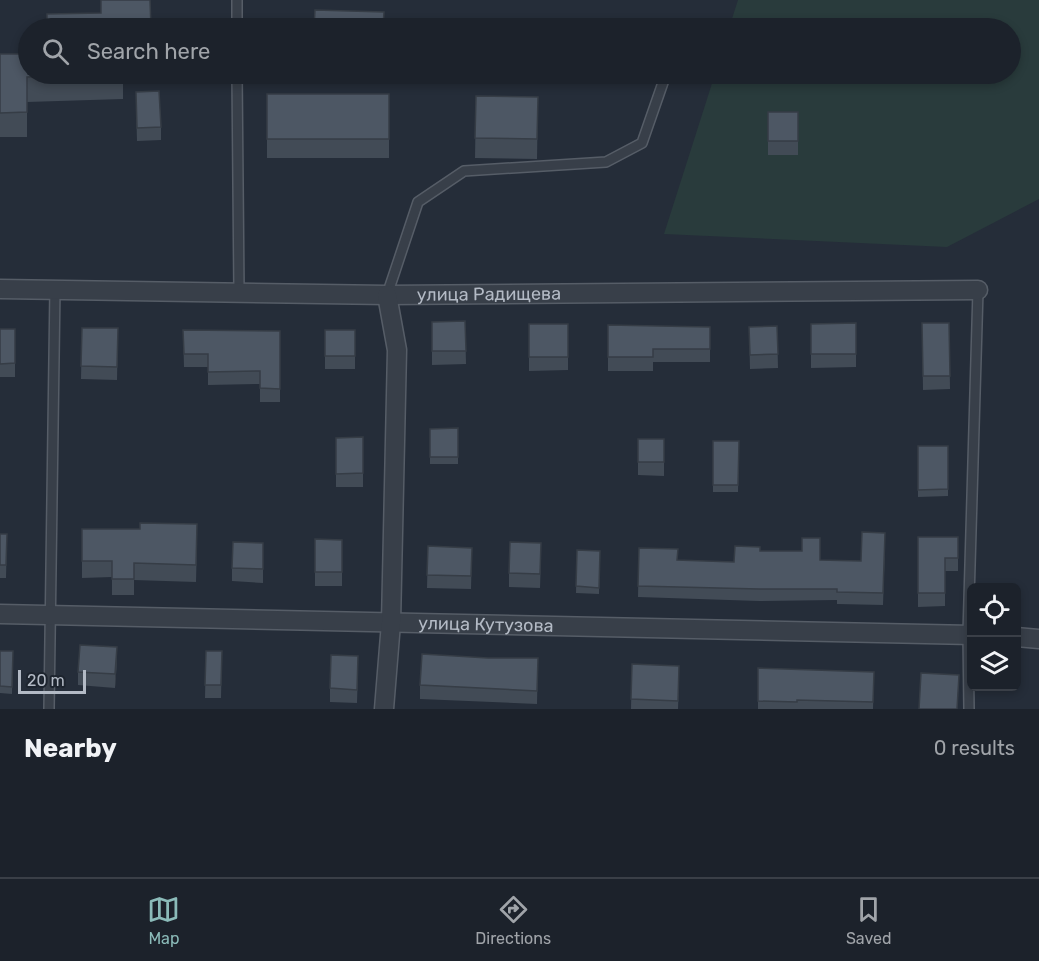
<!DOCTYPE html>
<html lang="en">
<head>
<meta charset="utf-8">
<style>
  :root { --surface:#1c222b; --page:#252a33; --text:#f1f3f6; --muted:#a0a4a9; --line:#3a3f47; --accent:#8bbbb9 }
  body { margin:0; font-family:Rubik,sans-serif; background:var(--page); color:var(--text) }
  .controls { position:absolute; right:18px; bottom:18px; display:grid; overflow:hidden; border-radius:9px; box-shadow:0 3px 9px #0003 }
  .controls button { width:54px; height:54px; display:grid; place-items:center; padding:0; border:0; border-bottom:2px solid var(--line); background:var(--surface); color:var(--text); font:30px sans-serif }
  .scale { position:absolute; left:18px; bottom:15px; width:68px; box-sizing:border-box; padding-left:6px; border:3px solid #b3bac5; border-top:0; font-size:16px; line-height:21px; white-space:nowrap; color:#b3bac5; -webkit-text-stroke:4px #1d242e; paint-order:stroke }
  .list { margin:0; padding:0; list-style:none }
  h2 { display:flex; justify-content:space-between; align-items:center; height:78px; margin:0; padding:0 24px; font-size:26px }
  h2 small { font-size:20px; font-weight:400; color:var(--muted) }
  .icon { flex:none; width:33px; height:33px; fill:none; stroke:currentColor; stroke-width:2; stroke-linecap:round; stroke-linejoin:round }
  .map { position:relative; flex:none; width:1039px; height:709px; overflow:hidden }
  .search { position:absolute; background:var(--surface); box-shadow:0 3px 9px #0003; left:18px; right:18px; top:18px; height:66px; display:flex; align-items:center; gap:15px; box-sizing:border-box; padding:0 21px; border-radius:33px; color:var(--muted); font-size:22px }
  .sheet { height:168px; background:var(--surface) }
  nav { display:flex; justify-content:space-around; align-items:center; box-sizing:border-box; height:84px; border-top:2px solid var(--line); background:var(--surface); font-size:16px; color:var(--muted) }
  nav a { display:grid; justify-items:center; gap:3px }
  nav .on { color:var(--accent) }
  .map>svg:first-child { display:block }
  .green { fill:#293b3c }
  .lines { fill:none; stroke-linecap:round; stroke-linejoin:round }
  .service-casing { stroke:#565d67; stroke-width:12 }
  .minor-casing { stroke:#565d67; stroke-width:21 }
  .service { stroke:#383f49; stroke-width:9 }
  .minor { stroke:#383f49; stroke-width:18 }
  .wall { fill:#424b56 }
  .shaded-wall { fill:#363d46 }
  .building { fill:#4d5764; stroke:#363d46; stroke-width:1.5 }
  .labels { text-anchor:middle; stroke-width:4.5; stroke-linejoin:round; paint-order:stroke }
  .street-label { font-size:18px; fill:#b3bac5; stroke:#1d242e }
</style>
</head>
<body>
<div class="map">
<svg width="1039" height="709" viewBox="0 0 1039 709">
  <rect width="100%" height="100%" fill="#252d39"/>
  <polygon class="green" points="738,0 1039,0 1039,199 947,247 664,234 715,74 1010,74 1010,28 729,28"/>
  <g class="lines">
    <g class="service-casing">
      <g id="service">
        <polyline points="237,0 237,28"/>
        <polyline points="237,74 239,292"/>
        <polyline points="387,295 418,202 464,171 606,162 642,143 666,74"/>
        <polyline points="49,709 55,288"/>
        <polyline points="969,709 968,634 978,290"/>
      </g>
    </g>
    <g class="minor-casing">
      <g id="minor">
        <path id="s1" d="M0,289L387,295L978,290"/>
        <path id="s2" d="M0,614L972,635"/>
        <polyline points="1016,637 1039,639"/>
        <polyline points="384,709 391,623 397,350 387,295"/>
      </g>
    </g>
    <use href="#service" class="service"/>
    <use href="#minor" class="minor"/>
  </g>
  <g class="wall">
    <polygon points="0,54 123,74 123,99 27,102 27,137 0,137"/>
    <rect x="267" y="94" width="122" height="64"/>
    <polygon points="476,96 538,97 537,159 475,158"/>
    <polygon points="136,105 161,127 161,140 137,141"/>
    <rect x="768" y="112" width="30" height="43"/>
    <polygon points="465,321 466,364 432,365 432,322"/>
    <polygon points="856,323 856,367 811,368 811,324"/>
    <polygon points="922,323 949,323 950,389 923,390"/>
    <polygon points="529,324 568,324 568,370 529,371"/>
    <polygon points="608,325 710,327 710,362 653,362 653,371 608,371"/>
    <polygon points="777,326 778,368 750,369 749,327"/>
    <polygon points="82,328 118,328 117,380 81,379"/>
    <rect x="0" y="329" width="15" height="48"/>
    <polygon points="183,330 280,331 280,402 260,402 260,384 208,385 208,367 184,367"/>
    <rect x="325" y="330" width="30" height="39"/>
    <polygon points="458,428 458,464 430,464 430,429"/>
    <polygon points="363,437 363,487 336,487 336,438"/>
    <polygon points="638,439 664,439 664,476 638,475"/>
    <polygon points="713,441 739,441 738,492 713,492"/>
    <polygon points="918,446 948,446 948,496 918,497"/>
    <polygon points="82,529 197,541 196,582 134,580 134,595 112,595 112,577 82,578"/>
    <polygon points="0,534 7,534 6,578 0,578"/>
    <polygon points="918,537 958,537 958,571 945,571 945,606 918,607"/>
    <polygon points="315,539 342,540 342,586 315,586"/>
    <polygon points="885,545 883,605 837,604 837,600 759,601 638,597 639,548 678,560 734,562 760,551 820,560 861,561"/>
    <polygon points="428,546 472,548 471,589 427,588"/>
    <polygon points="577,550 600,551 599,594 576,593"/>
    <polygon points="541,556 540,588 509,587 509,573"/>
    <polygon points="263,557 263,583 232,581 232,568"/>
    <polygon points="0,651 13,651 12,694 0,693"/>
    <polygon points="206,651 222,651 221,698 205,698"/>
    <polygon points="488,658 538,658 537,704 420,699 420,685"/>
    <polygon points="117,661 115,688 78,685 78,672"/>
    <polygon points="632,664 679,679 678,709 631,709"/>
    <polygon points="758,668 874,672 873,709 758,709"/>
    <polygon points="358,669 357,703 330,702 330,688"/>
  </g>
  <polygon class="shaded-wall" points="117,647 117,661 115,688 115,674"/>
  <g class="building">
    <polygon points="101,0 150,0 151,28 47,28 47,14 101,13"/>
    <polygon points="315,10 384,12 383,28 314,28"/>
    <polygon points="0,54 28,54 28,74 123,74 27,77 27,112 0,113"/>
    <polygon points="159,91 161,127 137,128 136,92"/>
    <rect x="267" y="94" width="122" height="45"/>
    <polygon points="476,96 538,97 537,139 475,138"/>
    <rect x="768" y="112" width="30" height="29"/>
    <polygon points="465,321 466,351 432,351 432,322"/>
    <polygon points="856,323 856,354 811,354 811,324"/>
    <polygon points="922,323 949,323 950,376 923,376"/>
    <rect x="529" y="324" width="39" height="33"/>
    <polygon points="608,325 710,327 710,349 653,349 653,357 608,357"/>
    <polygon points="777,326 778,354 750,355 749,327"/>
    <polygon points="82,328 118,328 117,367 81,366"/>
    <polygon points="0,329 15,329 15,363 0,364"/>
    <polygon points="183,330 280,331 280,389 260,388 260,371 208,372 208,354 184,354"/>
    <rect x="325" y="330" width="30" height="26"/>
    <polygon points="458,428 458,457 430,457 430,429"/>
    <polygon points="363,437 363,473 336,474 336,438"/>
    <rect x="638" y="439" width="26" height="23"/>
    <polygon points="713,441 739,441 738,485 713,485"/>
    <polygon points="918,446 948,446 948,489 918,490"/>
    <polygon points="140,523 197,524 196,565 134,563 134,579 112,579 112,561 82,561 82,529 140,529"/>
    <polygon points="862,532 885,533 883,593 837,592 837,589 759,589 638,586 639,548 678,549 677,560 734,562 735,546 760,547 760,551 802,551 802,538 820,538 820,560 861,561"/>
    <polygon points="0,534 7,534 6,565 0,565"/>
    <polygon points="918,537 958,537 958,558 945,558 945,593 918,593"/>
    <polygon points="315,539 342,540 342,572 315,572"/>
    <polygon points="233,542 263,543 263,569 232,568"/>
    <polygon points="510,542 541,543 540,574 509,573"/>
    <polygon points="428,546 472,548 471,576 427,575"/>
    <polygon points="577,550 600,551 599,588 576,586"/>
    <polygon points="80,645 117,647 115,674 78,672"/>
    <polygon points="0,651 13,651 12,687 0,686"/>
    <polygon points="206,651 222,651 221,685 205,685"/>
    <polygon points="422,654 488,658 538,658 537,691 420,685"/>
    <polygon points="331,655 358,656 357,690 330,688"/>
    <polygon points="632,664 679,666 678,701 631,699"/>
    <polygon points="758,668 874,672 873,702 797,700 797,702 758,701"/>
    <polygon points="921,673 959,675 957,709 919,709"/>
  </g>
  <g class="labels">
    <g class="street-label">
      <text dy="6" stroke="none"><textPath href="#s1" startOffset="489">улица Радищева</textPath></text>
      <text dy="6" stroke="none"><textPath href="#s2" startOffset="486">улица Кутузова</textPath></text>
    </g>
  </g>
</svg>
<div class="controls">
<button><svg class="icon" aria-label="locate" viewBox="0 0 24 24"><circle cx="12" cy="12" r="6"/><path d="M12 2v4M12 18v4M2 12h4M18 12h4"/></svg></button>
<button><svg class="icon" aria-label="layers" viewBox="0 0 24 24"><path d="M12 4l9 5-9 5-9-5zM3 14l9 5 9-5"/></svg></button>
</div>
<div class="scale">20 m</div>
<div class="search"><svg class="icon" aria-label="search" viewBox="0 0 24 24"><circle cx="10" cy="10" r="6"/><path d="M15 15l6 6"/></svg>Search here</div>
</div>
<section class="sheet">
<h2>Nearby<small>0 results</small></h2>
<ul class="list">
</ul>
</section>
<nav>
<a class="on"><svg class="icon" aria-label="map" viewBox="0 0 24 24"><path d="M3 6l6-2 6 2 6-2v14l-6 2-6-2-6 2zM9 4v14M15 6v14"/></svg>Map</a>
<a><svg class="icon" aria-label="directions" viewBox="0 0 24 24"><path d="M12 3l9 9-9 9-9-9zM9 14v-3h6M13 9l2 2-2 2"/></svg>Directions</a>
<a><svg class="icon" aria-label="saved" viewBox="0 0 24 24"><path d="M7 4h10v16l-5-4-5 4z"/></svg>Saved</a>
</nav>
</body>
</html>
